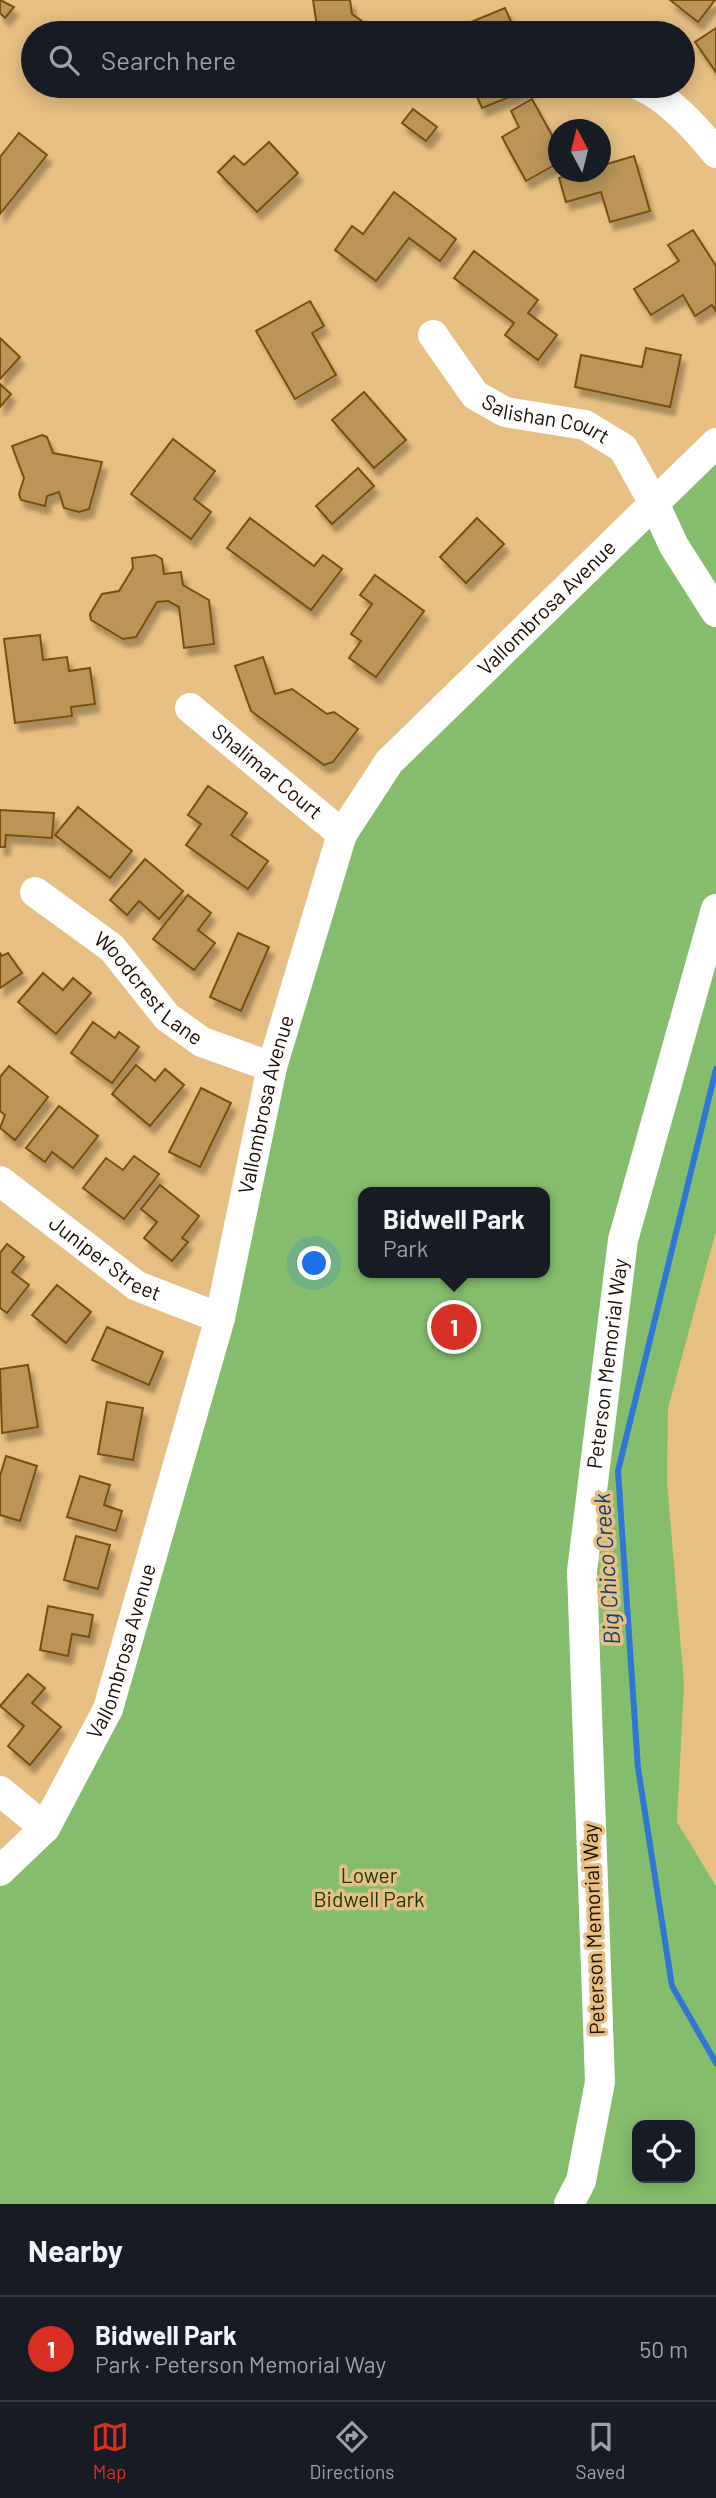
<!DOCTYPE html>
<html lang="en">
<head>
<meta charset="utf-8">
<style>
  :root { --surface:#171b24; --page:#20242c; --text:#f1f3f6; --muted:#9ea1a6; --line:#363941; --accent:#d93025 }
  body { margin:0; font-family:Barlow,sans-serif; background:var(--page); color:var(--text) }
  .controls { position:absolute; right:21px; bottom:21px; display:grid; overflow:hidden; border-radius:14px; box-shadow:0 4px 18px #0003 }
  .controls button { width:63px; height:63px; display:grid; place-items:center; padding:0; border:0; border-bottom:2px solid var(--line); background:var(--surface); color:var(--text); font:35px sans-serif }
  .compass { position:absolute; left:548px; top:119px; width:63px; height:63px; border-radius:50%; background:var(--surface); box-shadow:0 4px 18px #0003; rotate:353deg }
  .you { position:absolute; left:315px; top:1264px; width:24px; height:24px; margin:-18px; border:5px solid #fff; border-radius:50%; background:#1a73e8; box-shadow:0 0 0 10px #1a73e833 }
  .badge { display:grid; place-items:center; width:46px; height:46px; border-radius:50%; background:var(--accent); color:#fff; font-size:23px; font-weight:700 }
  .pin { position:absolute; translate:-50% -50%; border:4px solid #fff; box-shadow:0 2px 7px #0006 }
  .popup { position:absolute; left:358px; top:1187px; width:192px; height:91px; box-sizing:border-box; display:grid; place-content:center; border-radius:14px; background:var(--surface); filter:drop-shadow(0 2px 5px #0005); font-size:23px; white-space:nowrap; color:var(--muted) }
  .popup b { font-size:26px; color:var(--text) }
  .popup::after { content:''; position:absolute; left:50%; top:100%; margin-left:-14px; border:14px solid transparent; border-top-color:var(--surface) }
  .list { margin:0; padding:0; list-style:none }
  h2 { display:flex; justify-content:space-between; align-items:center; height:91px; margin:0; padding:0 28px; font-size:30px }
  h2 small { font-size:23px; font-weight:400; color:var(--muted) }
  .list li { display:grid; grid-template-columns:46px 1fr auto; gap:21px; align-items:center; box-sizing:border-box; height:105px; padding:0 28px; border-top:2px solid var(--line) }
  .list b { display:block; font-size:26px; white-space:nowrap }
  .list p { margin:0; font-size:23px; white-space:nowrap; color:var(--muted) }
  .list em { font-size:23px; font-style:normal; color:var(--muted) }
  .icon { flex:none; width:38px; height:38px; fill:none; stroke:currentColor; stroke-width:2; stroke-linecap:round; stroke-linejoin:round }
  .map { position:relative; flex:none; width:716px; height:2204px; overflow:hidden }
  .search { position:absolute; background:var(--surface); box-shadow:0 4px 18px #0003; left:21px; right:21px; top:21px; height:77px; display:flex; align-items:center; gap:18px; box-sizing:border-box; padding:0 24px; border-radius:38px; color:var(--muted); font-size:26px }
  .sheet { height:196px; background:var(--surface) }
  nav { display:flex; justify-content:space-around; align-items:center; box-sizing:border-box; height:98px; border-top:2px solid var(--line); background:var(--surface); font-size:19px; color:var(--muted) }
  nav a { display:grid; justify-items:center; gap:4px }
  nav .on { color:var(--accent) }
  .map>svg:first-child { display:block }
  .green { fill:#84be6c; fill-rule:evenodd }
  .lines { fill:none; stroke-linecap:round; stroke-linejoin:round }
  .stream { stroke:#3077d5; stroke-width:6 }
  .building { fill:#ba9458; stroke:#74510f; stroke-width:2; filter:url(#shadow) }
  .minor { stroke:#fff; stroke-width:30 }
  .labels { text-anchor:middle; stroke-width:7; stroke-linejoin:round; paint-order:stroke }
  .street-label { font-size:21px; fill:#1b0d00; stroke:#e7bf83 }
  .park-label { font-size:21px; fill:#19350a; stroke:#e7bf83 }
  .water-label { font-size:23px; font-style:italic; fill:#0f3e7b; stroke:#e7bf83 }
</style>
</head>
<body>
<div class="map">
<svg width="716" height="2204" viewBox="0 0 716 2204">
  <defs>
    <filter id="shadow"><feDropShadow dx="4.5" dy="8" stdDeviation="2" flood-color="#0004"/></filter>
  </defs>
  <rect width="100%" height="100%" fill="#e7bf83"/>
  <path class="green" d="M716,443V1231L668,1408L667,1481L684,1684L677,1822L716,1886V2204H0V1872L108,1709L318,906L389,762ZM363,1192H545V1273H363ZM637,2125H690V2178H637Z"/>
  <g class="lines">
    <polyline class="stream" points="716,1069 618,1471 638,1768 672,1986 716,2063"/>
  </g>
  <g class="building">
    <polygon points="0,0 14,7 5,18 0,13"/>
    <polygon points="313,0 350,0 352,14 376,31 380,25 392,33 318,33"/>
    <polygon points="670,0 715,0 698,22"/>
    <polygon points="505,8 516,33 470,33 466,24"/>
    <polygon points="716,28 716,72 695,42"/>
    <polygon points="484,86 537,86 482,108 474,90"/>
    <polygon points="532,99 553,137 558,134 558,163 526,181 502,137 519,127 511,111"/>
    <polygon points="413,109 437,127 426,141 402,123"/>
    <polygon points="19,133 47,155 0,214 0,157"/>
    <polygon points="269,142 298,173 257,212 218,172 234,156 244,165"/>
    <polygon points="634,156 650,211 610,222 601,192 566,202 559,178 580,172 600,172 600,166"/>
    <polygon points="394,192 456,239 440,261 409,238 376,281 335,250 352,226 363,234"/>
    <polygon points="693,230 716,266 716,311 712,305 695,316 683,295 651,315 634,289 679,261 668,245"/>
    <polygon points="474,251 538,300 528,313 557,335 538,360 505,335 514,323 454,278"/>
    <polygon points="310,301 324,326 312,333 336,375 295,399 256,331"/>
    <polygon points="0,338 20,357 0,379"/>
    <polygon points="646,348 681,355 670,407 575,387 581,355 642,367"/>
    <polygon points="0,384 11,394 0,407"/>
    <polygon points="364,392 406,440 374,468 332,420"/>
    <polygon points="42,435 47,437 53,453 102,462 89,509 79,512 64,508 59,492 47,496 45,506 21,500 19,494 24,478 12,446"/>
    <polygon points="173,439 215,471 194,499 211,512 191,539 131,494"/>
    <polygon points="358,468 374,486 332,524 316,506"/>
    <polygon points="250,518 314,566 323,555 342,569 311,610 227,548"/>
    <polygon points="477,518 504,544 466,583 440,557"/>
    <polygon points="155,555 162,559 164,574 181,572 183,585 209,600 214,644 184,648 179,607 168,601 157,602 136,637 123,639 91,620 90,614 102,594 119,591 133,568 132,558"/>
    <polygon points="375,575 424,611 376,677 349,658 361,641 351,634 372,604 360,595"/>
    <polygon points="40,635 43,660 67,657 69,671 90,668 95,704 71,707 72,716 15,723 4,639"/>
    <polygon points="263,657 275,694 292,689 327,714 334,712 358,729 333,762 324,765 251,711 235,666"/>
    <polygon points="208,786 247,813 231,835 268,861 248,889 186,845 201,824 188,815"/>
    <polygon points="78,807 132,851 110,878 55,835"/>
    <polygon points="0,810 54,813 52,838 6,835 5,847 0,847"/>
    <polygon points="145,859 183,891 159,919 139,901 127,915 110,900"/>
    <polygon points="188,895 211,913 198,930 215,943 194,970 153,939"/>
    <polygon points="238,933 269,947 241,1011 210,997"/>
    <polygon points="0,953 2,956 8,953 22,973 0,988"/>
    <polygon points="43,973 63,990 73,978 91,993 56,1034 18,1002"/>
    <polygon points="93,1022 115,1038 119,1032 139,1047 112,1083 71,1053"/>
    <polygon points="136,1065 155,1081 165,1069 184,1085 150,1126 112,1094"/>
    <polygon points="9,1066 48,1097 15,1140 0,1128 5,1115 0,1111 0,1077"/>
    <polygon points="201,1088 231,1103 200,1167 169,1152"/>
    <polygon points="59,1106 98,1136 73,1168 52,1152 45,1162 26,1148"/>
    <polygon points="134,1156 159,1174 124,1219 83,1188 106,1158 123,1170"/>
    <polygon points="160,1185 199,1216 182,1238 188,1242 172,1261 144,1238 157,1222 141,1209"/>
    <polygon points="7,1244 24,1257 12,1272 29,1285 7,1313 0,1308 0,1253"/>
    <polygon points="57,1285 91,1312 66,1343 32,1315"/>
    <polygon points="107,1327 163,1352 149,1385 92,1360"/>
    <polygon points="28,1365 38,1427 2,1433 0,1369"/>
    <polygon points="107,1402 143,1408 133,1460 98,1454"/>
    <polygon points="6,1456 37,1466 20,1521 0,1515 0,1476"/>
    <polygon points="80,1476 110,1485 104,1505 122,1511 116,1531 67,1517"/>
    <polygon points="76,1536 110,1545 98,1589 64,1580"/>
    <polygon points="48,1606 93,1615 89,1637 72,1634 68,1656 40,1650"/>
    <polygon points="28,1674 45,1688 32,1703 61,1727 30,1765 8,1746 24,1726 0,1706"/>
  </g>
  <g class="lines">
    <g class="minor">
      <path d="M641,86C670,99 696,128 716,153"/>
      <path id="s1" d="M433,335L475,395L505,412L585,425L623,448L655,505L674,546L716,612"/>
      <path id="s2" d="M190,708L342,834"/>
      <path id="s3" d="M35,892L112,948L167,1017L202,1042L272,1067"/>
      <path id="s4" d="M0,1181L137,1286L220,1318"/>
      <polyline points="0,1791 45,1828"/>
      <path id="s5" d="M0,1871L45,1828L108,1709L220,1318L272,1067L342,834L389,762L716,443"/>
      <path id="s6" d="M569,2204L581,2181L600,2082L582,1571L623,1240L716,909"/>
    </g>
  </g>
  <g class="labels">
    <g class="street-label">
      <text dy="7" stroke="none"><textPath href="#s1" startOffset="149">Salishan Court</textPath></text>
      <text dy="7" stroke="none"><textPath href="#s5" startOffset="1410">Vallombrosa Avenue</textPath></text>
      <text dy="7" stroke="none"><textPath href="#s2" startOffset="100">Shalimar Court</textPath></text>
      <text dy="7" stroke="none"><textPath href="#s3" startOffset="150">Woodcrest Lane</textPath></text>
      <text dy="7" stroke="none"><textPath href="#s5" startOffset="822">Vallombrosa Avenue</textPath></text>
      <text dy="7" stroke="none"><textPath href="#s4" startOffset="131">Juniper Street</textPath></text>
      <text dy="7" stroke="none"><textPath href="#s6" startOffset="847">Peterson Memorial Way</textPath></text>
      <text dy="7" stroke="none"><textPath href="#s5" startOffset="256">Vallombrosa Avenue</textPath></text>
      <text transform="translate(594 1929) rotate(-92)" y="7">Peterson Memorial Way</text>
    </g>
    <g class="park-label">
      <text x="369" y="1883">Lower<tspan x="369" dy="24">Bidwell Park</tspan></text>
    </g>
    <g class="water-label">
      <text transform="translate(607 1569) rotate(-94)" y="8">Big Chico Creek</text>
    </g>
  </g>
</svg>
<div class="controls">
<button><svg class="icon" aria-label="locate" viewBox="0 0 24 24"><circle cx="12" cy="12" r="6"/><path d="M12 2v4M12 18v4M2 12h4M18 12h4"/></svg></button>
</div>
<svg class="compass" viewBox="-18 -18 36 36"><path d="M0-13l5 13h-10z" fill="#e53935"/><path d="M0 13l5-13h-10z" fill="#9ea1a6"/></svg>
<div class="you"></div>
<div class="pin badge" style="left:454px;top:1327px">1</div>
<div class="popup"><b>Bidwell Park</b>Park</div>
<div class="search"><svg class="icon" aria-label="search" viewBox="0 0 24 24"><circle cx="10" cy="10" r="6"/><path d="M15 15l6 6"/></svg>Search here</div>
</div>
<section class="sheet">
<h2>Nearby<small></small></h2>
<ul class="list">
<li><span class="badge">1</span><div><b>Bidwell Park</b><p>Park · Peterson Memorial Way</p></div><em>50 m</em></li>
</ul>
</section>
<nav>
<a class="on"><svg class="icon" aria-label="map" viewBox="0 0 24 24"><path d="M3 6l6-2 6 2 6-2v14l-6 2-6-2-6 2zM9 4v14M15 6v14"/></svg>Map</a>
<a><svg class="icon" aria-label="directions" viewBox="0 0 24 24"><path d="M12 3l9 9-9 9-9-9zM9 14v-3h6M13 9l2 2-2 2"/></svg>Directions</a>
<a><svg class="icon" aria-label="saved" viewBox="0 0 24 24"><path d="M7 4h10v16l-5-4-5 4z"/></svg>Saved</a>
</nav>
</body>
</html>
